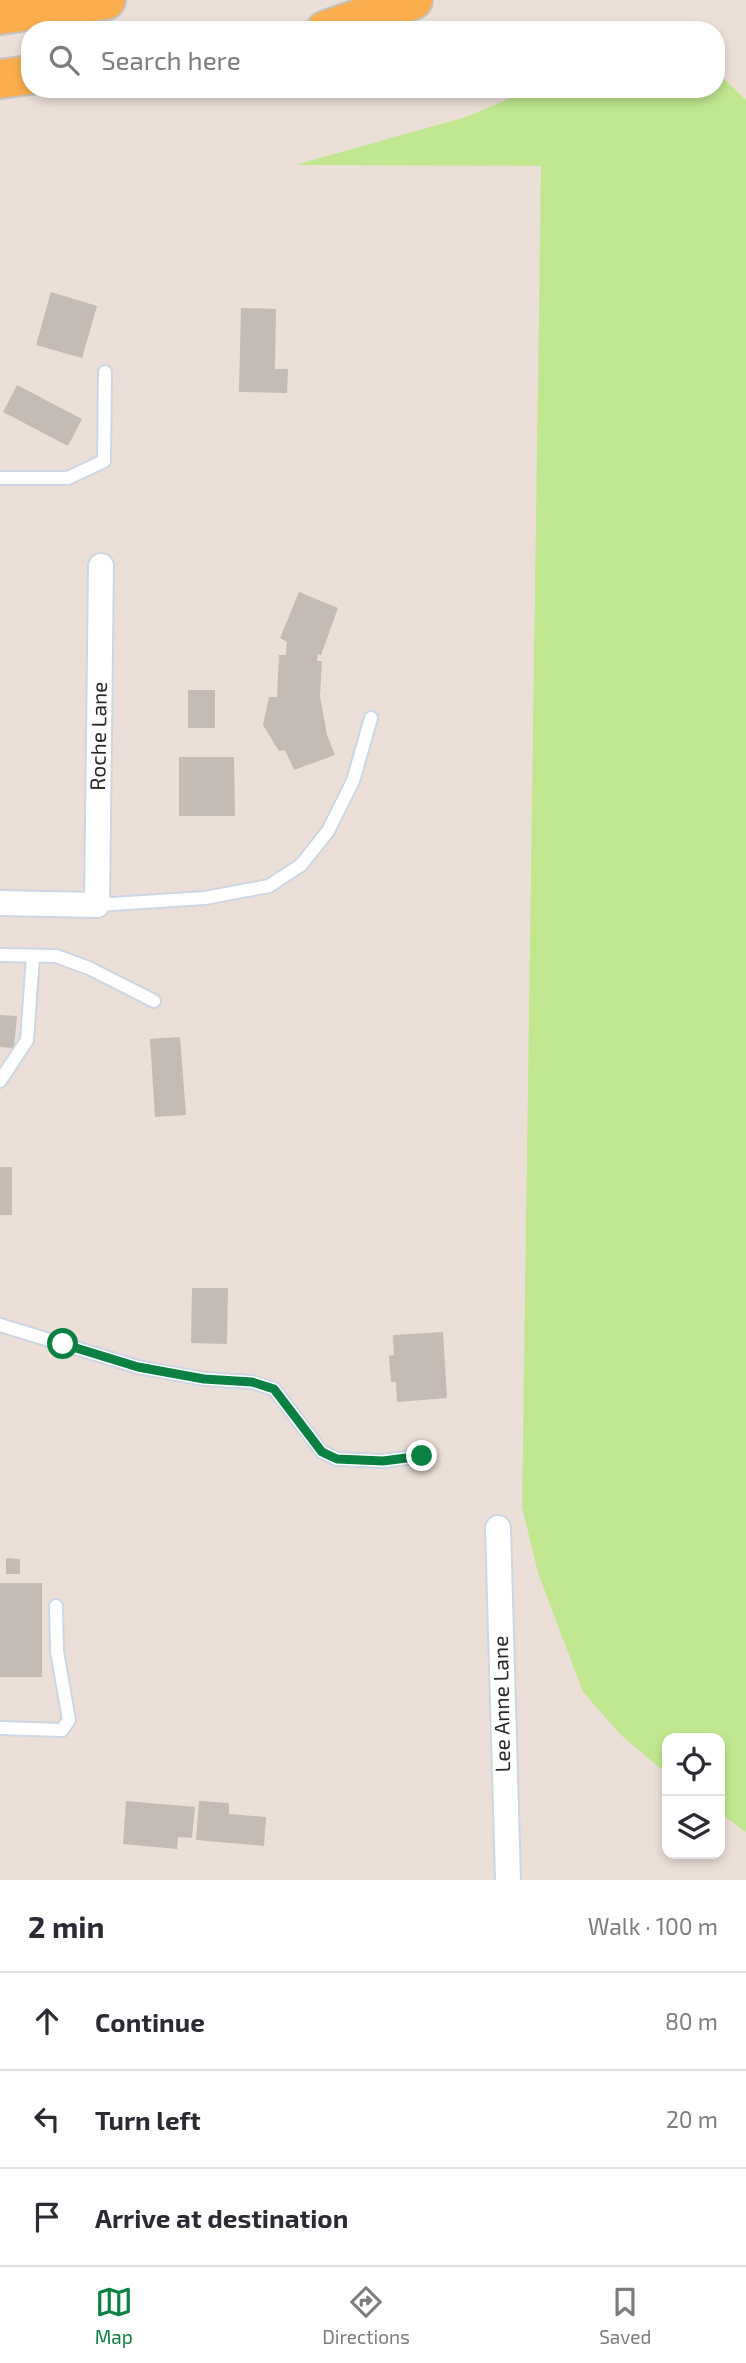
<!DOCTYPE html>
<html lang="en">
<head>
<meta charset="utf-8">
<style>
  :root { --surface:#fff; --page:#f2f2f3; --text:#2b2b33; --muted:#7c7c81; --line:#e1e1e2; --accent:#0b8043 }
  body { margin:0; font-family:"Exo 2",sans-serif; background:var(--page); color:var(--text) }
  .controls { position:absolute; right:21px; bottom:21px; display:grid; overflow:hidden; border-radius:14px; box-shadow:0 4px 10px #0003 }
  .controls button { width:63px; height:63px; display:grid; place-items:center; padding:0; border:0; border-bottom:2px solid var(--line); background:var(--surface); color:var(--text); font:35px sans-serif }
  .stop { position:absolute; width:21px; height:21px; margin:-16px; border:5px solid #0b8043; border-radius:50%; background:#fff }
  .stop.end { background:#0b8043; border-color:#fff; box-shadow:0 2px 7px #0008 }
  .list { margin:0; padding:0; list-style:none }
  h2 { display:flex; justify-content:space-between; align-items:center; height:91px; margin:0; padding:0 28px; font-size:30px }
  h2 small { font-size:23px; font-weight:400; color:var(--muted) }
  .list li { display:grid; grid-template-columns:46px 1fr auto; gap:21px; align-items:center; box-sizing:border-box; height:98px; padding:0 28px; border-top:2px solid var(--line) }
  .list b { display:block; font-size:26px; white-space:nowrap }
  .list em { font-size:23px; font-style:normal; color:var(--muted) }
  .icon { flex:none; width:38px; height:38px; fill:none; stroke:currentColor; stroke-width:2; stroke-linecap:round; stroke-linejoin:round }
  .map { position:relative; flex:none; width:746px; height:1880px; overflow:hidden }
  .search { position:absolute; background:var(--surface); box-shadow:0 4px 10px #0003; left:21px; right:21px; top:21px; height:77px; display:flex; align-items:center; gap:18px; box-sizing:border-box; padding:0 24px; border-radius:28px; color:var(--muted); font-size:26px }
  .sheet { height:385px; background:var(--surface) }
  nav { display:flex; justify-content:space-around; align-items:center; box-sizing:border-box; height:98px; border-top:2px solid var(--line); background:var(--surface); font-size:19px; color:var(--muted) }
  nav a { display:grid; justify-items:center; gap:4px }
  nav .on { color:var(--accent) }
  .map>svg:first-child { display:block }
  .green { fill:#c0e78f }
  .building { fill:#c3bbb4 }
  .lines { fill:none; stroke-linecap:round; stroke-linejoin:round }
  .service-casing { stroke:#cdd6e3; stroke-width:16 }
  .minor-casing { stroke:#cdd6e3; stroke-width:28 }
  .primary-casing { stroke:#c3c3c3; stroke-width:42 }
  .service { stroke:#fff; stroke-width:12 }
  .minor { stroke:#fff; stroke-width:24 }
  .primary { stroke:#fbae4d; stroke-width:38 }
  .route { stroke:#0b8043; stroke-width:9 }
  .labels { text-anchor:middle; stroke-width:6; stroke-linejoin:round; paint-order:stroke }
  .street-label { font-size:21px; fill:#282828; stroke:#fff }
</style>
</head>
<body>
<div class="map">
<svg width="746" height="1880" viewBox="0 0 746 1880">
  <rect width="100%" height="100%" fill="#ecdfd8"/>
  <polygon class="green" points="716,71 746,100 746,1832 720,1813 720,1738 667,1738 667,1774 622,1736 583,1692 538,1573 522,1507 541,166 295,165 466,117 532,89 716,89"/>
  <g class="building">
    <polygon points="51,292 97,306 82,358 36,345"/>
    <polygon points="241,308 276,309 275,369 288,369 287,393 239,392"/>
    <polygon points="17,385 82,419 68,446 3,412"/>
    <polygon points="299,592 338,608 321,655 318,654 317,661 322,661 320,696 327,735 335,755 294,770 285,750 279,751 263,725 269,697 277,697 279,655 286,655 287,642 280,638"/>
    <rect x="188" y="690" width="27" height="38"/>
    <polygon points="179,757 234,757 235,816 179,816"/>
    <polygon points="0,1015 17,1016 14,1048 0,1047"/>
    <polygon points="180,1037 186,1115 155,1117 150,1039"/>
    <rect x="0" y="1167" width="12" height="48"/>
    <polygon points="192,1288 228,1288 227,1344 191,1343"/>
    <polygon points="443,1332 447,1398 397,1402 396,1382 391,1382 389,1356 394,1355 393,1335"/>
    <polygon points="6,1558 20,1559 20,1574 6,1574"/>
    <rect x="0" y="1583" width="42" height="94"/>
    <polygon points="126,1801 195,1807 192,1838 178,1837 177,1849 123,1844"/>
    <polygon points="199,1801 229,1803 229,1814 266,1817 264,1846 196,1840"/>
  </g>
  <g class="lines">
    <g class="service-casing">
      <g id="service">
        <polyline points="0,478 68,478 104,461 105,372"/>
        <polyline points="97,905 205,898 269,886 301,865 328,831 353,781 371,718"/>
        <polyline points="0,955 56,956 89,968 154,1001"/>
        <polyline points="0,1081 27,1040 33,956"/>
        <polyline points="0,1325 138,1367 204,1379 252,1382 274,1389 322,1452 337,1459 383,1461 422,1456"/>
        <polyline points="0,1728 62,1730 69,1720 57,1651 56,1606"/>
      </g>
    </g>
    <g class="minor-casing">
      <g id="minor">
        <polyline points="0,903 97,905 101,566"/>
        <polyline points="498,1528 508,1880"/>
      </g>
    </g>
    <g class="primary-casing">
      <g id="primary">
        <polyline points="0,15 106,0"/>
        <polyline points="326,30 413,0"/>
        <polyline points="0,79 30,75"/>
      </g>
    </g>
    <use href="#service" class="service"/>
    <use href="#minor" class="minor"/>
    <use href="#primary" class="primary"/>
  </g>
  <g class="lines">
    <polyline class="route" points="63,1344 138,1367 204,1379 252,1382 274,1389 322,1452 337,1459 383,1461 422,1456"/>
  </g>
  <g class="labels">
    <g class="street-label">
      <text transform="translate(99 736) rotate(-89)" y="7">Roche Lane</text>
      <text transform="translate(502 1704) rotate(-91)" y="7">Lee Anne Lane</text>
    </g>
  </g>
</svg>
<div class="controls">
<button><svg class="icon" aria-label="locate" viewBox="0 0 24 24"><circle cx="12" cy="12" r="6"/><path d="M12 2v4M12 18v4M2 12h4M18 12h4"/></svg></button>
<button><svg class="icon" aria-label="layers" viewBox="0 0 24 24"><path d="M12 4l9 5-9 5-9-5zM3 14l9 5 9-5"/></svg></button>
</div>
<div class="stop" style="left:63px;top:1344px"></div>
<div class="stop end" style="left:422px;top:1456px"></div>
<div class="search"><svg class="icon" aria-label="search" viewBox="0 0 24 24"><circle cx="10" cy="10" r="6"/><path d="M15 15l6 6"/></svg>Search here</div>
</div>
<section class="sheet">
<h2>2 min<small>Walk · 100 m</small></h2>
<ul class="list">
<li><svg class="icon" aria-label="ahead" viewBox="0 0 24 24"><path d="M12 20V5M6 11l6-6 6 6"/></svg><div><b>Continue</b></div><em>80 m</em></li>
<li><svg class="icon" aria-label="left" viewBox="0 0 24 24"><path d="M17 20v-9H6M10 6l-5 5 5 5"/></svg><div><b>Turn left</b></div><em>20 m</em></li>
<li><svg class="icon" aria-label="arrive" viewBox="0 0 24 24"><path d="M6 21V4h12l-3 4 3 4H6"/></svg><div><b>Arrive at destination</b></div></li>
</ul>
</section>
<nav>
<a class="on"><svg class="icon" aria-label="map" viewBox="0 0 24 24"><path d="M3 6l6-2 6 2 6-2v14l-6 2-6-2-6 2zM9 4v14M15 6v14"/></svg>Map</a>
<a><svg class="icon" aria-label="directions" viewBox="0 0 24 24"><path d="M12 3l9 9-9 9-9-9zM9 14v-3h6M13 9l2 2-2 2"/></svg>Directions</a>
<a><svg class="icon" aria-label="saved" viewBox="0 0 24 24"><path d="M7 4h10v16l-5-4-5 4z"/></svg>Saved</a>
</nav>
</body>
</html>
